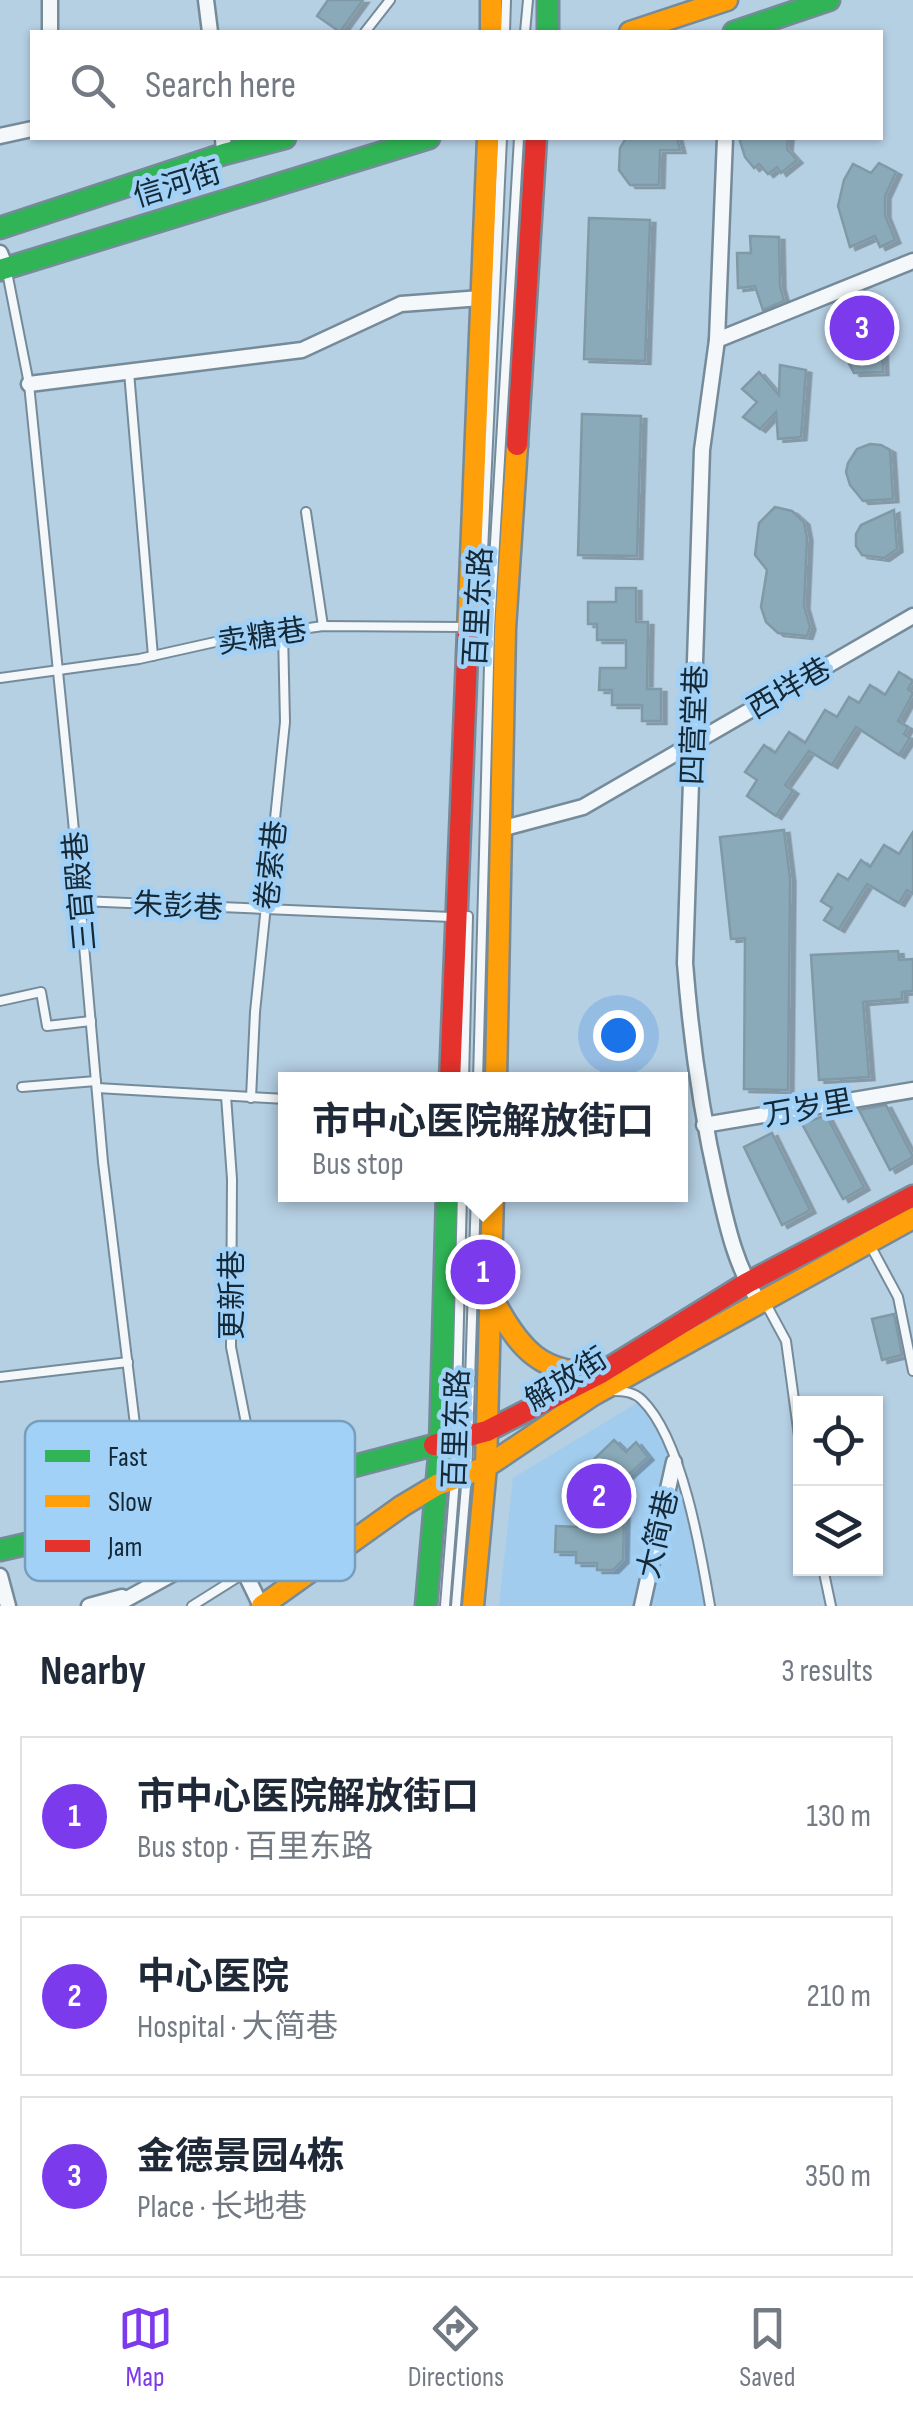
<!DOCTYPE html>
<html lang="en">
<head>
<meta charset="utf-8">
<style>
  :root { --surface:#fff; --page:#f2f2f3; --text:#1f2937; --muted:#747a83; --line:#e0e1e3; --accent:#7c3aed }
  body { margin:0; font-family:"Sofia Sans Condensed","Noto Sans SC",sans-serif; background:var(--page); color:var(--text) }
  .controls { position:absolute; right:30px; bottom:30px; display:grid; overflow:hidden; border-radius:0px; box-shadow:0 2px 8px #0004 }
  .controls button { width:90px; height:90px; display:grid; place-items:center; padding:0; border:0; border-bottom:2px solid var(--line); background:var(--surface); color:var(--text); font:50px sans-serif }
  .you { position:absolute; left:618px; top:1035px; width:35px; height:35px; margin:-25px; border:8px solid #fff; border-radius:50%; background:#1a73e8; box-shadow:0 0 0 15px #1a73e833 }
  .badge { display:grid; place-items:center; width:65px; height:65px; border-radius:50%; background:var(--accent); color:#fff; font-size:32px; font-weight:700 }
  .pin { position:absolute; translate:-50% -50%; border:5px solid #fff; box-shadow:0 2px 10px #0006 }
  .popup { position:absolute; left:278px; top:1072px; width:410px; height:130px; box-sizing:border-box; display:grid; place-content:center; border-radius:0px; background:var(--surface); filter:drop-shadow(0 2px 8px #0005); font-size:32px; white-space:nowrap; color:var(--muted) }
  .popup b { font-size:38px; color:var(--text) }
  .popup::after { content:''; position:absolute; left:50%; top:100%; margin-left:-20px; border:20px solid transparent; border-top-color:var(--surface) }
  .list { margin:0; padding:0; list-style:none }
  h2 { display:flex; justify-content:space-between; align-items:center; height:130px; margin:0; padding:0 40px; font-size:42px }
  h2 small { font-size:32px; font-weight:400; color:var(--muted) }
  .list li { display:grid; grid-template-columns:65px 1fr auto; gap:30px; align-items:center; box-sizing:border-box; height:160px; margin:0 20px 20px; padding:0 20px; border:2px solid var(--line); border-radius:0px }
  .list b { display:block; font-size:38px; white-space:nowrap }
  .list p { margin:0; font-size:32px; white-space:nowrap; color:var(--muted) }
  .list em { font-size:32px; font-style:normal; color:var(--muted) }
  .icon { flex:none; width:55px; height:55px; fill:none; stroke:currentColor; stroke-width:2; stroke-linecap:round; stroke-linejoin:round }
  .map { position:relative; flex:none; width:913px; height:1606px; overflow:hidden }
  .search { position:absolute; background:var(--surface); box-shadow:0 2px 8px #0004; left:30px; right:30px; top:30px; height:110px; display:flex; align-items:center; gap:25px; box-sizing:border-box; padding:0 35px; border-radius:0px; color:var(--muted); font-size:38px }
  .sheet { height:670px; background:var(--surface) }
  nav { display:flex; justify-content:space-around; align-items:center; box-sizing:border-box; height:140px; border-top:2px solid var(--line); background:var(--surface); font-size:28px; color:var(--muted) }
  nav a { display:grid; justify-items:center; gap:5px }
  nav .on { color:var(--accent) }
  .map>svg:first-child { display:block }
  .built { fill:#a2cced }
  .building { fill:#8aaab9; stroke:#8099a6; stroke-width:2.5; filter:url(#shadow) }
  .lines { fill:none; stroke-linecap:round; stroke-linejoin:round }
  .lane-casing { stroke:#768b9a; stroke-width:12 }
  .street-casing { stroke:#768b9a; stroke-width:19 }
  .fast-casing { stroke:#768b9a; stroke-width:25 }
  .slow-casing { stroke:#768b9a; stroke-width:25 }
  .jam-casing { stroke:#768b9a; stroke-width:25 }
  .lane { stroke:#f4f8fb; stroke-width:8 }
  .street { stroke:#f4f8fb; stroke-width:14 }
  .fast { stroke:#30b455; stroke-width:20 }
  .slow { stroke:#ff9f0a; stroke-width:20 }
  .jam { stroke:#e5322d; stroke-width:20 }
  .labels { text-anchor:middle; stroke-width:9; stroke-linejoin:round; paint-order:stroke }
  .street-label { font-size:30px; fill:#152836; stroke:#a1d1f7 }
  .key { fill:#a1d1f7; stroke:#779ebd; stroke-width:2.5 }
  .key-label { font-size:28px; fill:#152836 }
</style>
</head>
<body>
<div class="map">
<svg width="913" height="1606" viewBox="0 0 913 1606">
  <defs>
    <filter id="shadow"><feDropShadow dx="5.5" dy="3" stdDeviation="0" flood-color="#0004"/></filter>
  </defs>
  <rect width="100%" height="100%" fill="#b5cfe3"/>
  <polygon class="built" points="642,1400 664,1435 694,1515 710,1606 499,1606 513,1478"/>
  <g class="building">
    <polygon points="328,0 363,0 340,32 317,16"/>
    <polygon points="626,138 677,138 680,150 660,150 659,185 630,185 619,170 620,148"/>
    <polygon points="739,138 788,138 787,149 797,160 781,173 777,167 768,174 759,164 754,168 745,157"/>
    <polygon points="879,163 896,172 885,196 885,215 895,240 880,247 875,236 850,247 838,206 844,180 853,164 871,173"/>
    <polygon points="589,218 650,220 645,361 584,359"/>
    <polygon points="750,236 779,237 780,286 784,301 763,310 755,286 738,288 737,253 751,253"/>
    <polygon points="879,297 881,314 887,316 887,341 882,341 883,372 854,373 836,339 837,317 853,301"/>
    <polygon points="780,365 806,370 801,437 778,439 776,412 760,429 743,417 757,402 742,389 759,372 779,395"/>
    <polygon points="582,414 641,416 637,556 578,555"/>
    <polygon points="870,444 881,445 890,450 893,499 863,501 850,485 846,472 848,463 857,449"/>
    <polygon points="775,507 792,511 804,522 807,538 804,606 810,627 807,636 778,633 766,622 761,607 767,570 755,555 759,523"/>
    <polygon points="894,510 897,549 884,558 862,555 856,546 856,534 861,525"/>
    <polygon points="616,588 636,588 636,622 648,622 647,689 661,689 661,721 642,721 642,705 612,705 612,690 599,690 600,668 626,668 626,640 597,640 597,624 588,624 588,602 616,602"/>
    <polygon points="899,672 913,681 908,689 913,693 898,721 908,727 904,734 910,738 899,755 856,727 832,765 809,751 785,785 793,791 776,816 747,796 757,780 745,772 764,745 775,753 789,732 805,743 825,710 837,717 849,697 859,703 870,685 885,695"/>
    <polygon points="784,830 790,879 788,1090 744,1089 745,938 731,939 720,837"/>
    <polygon points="913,832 913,894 907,890 899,903 867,884 839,929 824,920 832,908 821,901 838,874 848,880 861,860 870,867 884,845 899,854"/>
    <polygon points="898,951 899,960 913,959 913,991 902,992 902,999 863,1002 869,1077 819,1080 811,955"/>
    <polygon points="886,1105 913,1157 890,1170 859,1110"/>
    <polygon points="826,1115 864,1187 843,1199 802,1124"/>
    <polygon points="772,1133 810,1210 782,1225 744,1147"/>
    <polygon points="894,1314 902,1355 882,1360 872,1319"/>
    <polygon points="614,1440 626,1452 636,1442 648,1457 625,1478 623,1560 613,1570 597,1570 597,1563 576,1563 576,1552 555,1552 556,1526 579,1527 580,1510 603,1512 604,1489 587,1488 588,1465"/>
  </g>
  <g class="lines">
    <g class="lane-casing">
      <g id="lane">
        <polyline points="365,32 390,0"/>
        <polyline points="505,32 506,0"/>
        <polyline points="525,32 528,0"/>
        <polyline points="7,272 29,384 73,820 103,1162 146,1515"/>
        <polyline points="129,372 153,656"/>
        <polyline points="306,512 323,626"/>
        <polyline points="482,573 502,138"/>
        <polyline points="0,678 139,659 224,640 323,626 463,627"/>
        <polyline points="81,901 451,917"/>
        <polyline points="0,1001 41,992 47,1026 91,1021"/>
        <polyline points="464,1080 468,916"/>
        <polyline points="478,1080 490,628 519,138"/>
        <polyline points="22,1087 96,1081"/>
        <polyline points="97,1088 286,1099"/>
        <polyline points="226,1096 232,1179 231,1347 259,1489"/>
        <polyline points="251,1098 255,1012 285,722 283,632"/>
        <polyline points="870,1245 898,1297 913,1371"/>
        <polyline points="766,1304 786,1341 800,1444"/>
        <polyline points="0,1377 128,1362"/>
        <path d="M613,1391C624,1391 634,1392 642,1400C682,1439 701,1552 710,1606"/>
        <polyline points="823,1568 831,1606"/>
        <polyline points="192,1606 332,1518"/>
        <polyline points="445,1606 455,1479 462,1194"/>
        <polyline points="456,1606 467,1474 476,1194"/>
      </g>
    </g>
    <g class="street-casing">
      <g id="street">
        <polyline points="50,0 50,32"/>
        <polyline points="206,0 210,32"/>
        <polyline points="0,136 32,129"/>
        <polyline points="223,138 224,154"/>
        <path d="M725,138L717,340L702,450L685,963C691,1039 701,1112 718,1186C727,1226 736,1268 760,1303"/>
        <polyline points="0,253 6,268"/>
        <polyline points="717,340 913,261"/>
        <polyline points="29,384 302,350 401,304 481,298"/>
        <polyline points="501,829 583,807 913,616"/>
        <polyline points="704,1125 913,1090"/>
        <polyline points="245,1573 261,1606"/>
        <polyline points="0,1576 8,1606"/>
        <polyline points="89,1606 122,1597"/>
        <polyline points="114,1606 280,1515"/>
        <polyline points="642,1606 674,1462"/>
      </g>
    </g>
    <g class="fast-casing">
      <g id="fast">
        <polyline points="548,0 548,32"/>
        <polyline points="734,32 829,0"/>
        <polyline points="0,228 224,154 285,138"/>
        <polyline points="0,270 429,138"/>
        <polyline points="0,1550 259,1491 434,1445"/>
        <polyline points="426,1606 440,1445 447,1194"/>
      </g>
    </g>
    <g class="slow-casing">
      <g id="slow">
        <polyline points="491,0 491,32"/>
        <polyline points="630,32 727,0"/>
        <polyline points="468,631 488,138"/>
        <polyline points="496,1080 505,629 517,445"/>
        <path d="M494,1301C520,1350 542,1375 601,1373"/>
        <polyline points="262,1606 402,1506 437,1485 486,1467 593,1395 913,1218"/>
        <polyline points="473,1606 486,1467 493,1194"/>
      </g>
    </g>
    <g class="jam-casing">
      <g id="jam">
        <polyline points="517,445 536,138"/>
        <polyline points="450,1080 468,631"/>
        <polyline points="434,1445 487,1431 601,1373 747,1283 913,1196"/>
      </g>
    </g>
    <use href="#lane" class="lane"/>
    <use href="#street" class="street"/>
    <use href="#fast" class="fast"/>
    <use href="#slow" class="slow"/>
    <use href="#jam" class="jam"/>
  </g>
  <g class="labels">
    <g class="street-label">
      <text transform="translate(177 184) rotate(-17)" y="10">信河街</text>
      <text transform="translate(478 607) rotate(-87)" y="10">百里东路</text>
      <text transform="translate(262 636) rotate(-9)" y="10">卖糖巷</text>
      <text transform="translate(789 688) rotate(-30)" y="10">西垟巷</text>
      <text transform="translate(694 725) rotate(-88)" y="10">四营堂巷</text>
      <text transform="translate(271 865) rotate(-84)" y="10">卷索巷</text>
      <text transform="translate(80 891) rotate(-95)" y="10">三官殿巷</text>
      <text transform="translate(178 906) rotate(3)" y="10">朱彭巷</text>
      <text transform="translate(808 1108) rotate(-10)" y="10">万岁里</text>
      <text transform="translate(232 1295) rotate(-90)" y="10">更新巷</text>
      <text transform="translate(566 1379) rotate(-32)" y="10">解放街</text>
      <text transform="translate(456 1429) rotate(-88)" y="10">百里东路</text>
      <text transform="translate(658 1534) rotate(-77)" y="10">大简巷</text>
    </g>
  </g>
  <rect x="25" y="1421" width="330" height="160" rx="15" class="key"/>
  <rect x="45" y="1450" width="45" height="12" fill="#30b455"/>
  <rect x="45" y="1495" width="45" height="12" fill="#ff9f0a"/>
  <rect x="45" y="1540" width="45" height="12" fill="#e5322d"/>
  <g class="key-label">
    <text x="108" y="1466">Fast</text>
    <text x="108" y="1511">Slow</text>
    <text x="108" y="1556">Jam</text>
  </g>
</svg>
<div class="controls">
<button><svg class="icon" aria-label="locate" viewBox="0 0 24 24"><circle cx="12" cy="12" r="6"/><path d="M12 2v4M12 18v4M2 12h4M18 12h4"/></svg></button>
<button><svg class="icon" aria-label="layers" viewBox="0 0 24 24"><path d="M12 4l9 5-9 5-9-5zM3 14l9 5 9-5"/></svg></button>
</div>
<div class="you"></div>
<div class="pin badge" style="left:483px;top:1272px">1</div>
<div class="popup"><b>市中心医院解放街口</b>Bus stop</div>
<div class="pin badge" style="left:599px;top:1496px">2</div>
<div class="pin badge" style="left:862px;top:328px">3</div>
<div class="search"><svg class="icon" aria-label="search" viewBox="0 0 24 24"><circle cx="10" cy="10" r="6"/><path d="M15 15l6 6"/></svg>Search here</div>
</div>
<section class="sheet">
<h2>Nearby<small>3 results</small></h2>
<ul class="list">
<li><span class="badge">1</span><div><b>市中心医院解放街口</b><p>Bus stop · 百里东路</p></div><em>130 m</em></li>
<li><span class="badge">2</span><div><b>中心医院</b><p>Hospital · 大简巷</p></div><em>210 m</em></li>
<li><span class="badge">3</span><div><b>金德景园4栋</b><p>Place · 长地巷</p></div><em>350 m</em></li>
</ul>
</section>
<nav>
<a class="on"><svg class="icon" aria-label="map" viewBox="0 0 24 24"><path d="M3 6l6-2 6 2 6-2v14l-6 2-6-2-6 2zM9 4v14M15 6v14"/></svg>Map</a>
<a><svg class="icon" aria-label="directions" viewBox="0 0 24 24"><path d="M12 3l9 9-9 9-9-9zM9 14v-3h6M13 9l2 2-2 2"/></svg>Directions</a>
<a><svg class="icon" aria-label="saved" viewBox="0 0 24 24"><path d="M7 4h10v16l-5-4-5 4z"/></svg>Saved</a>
</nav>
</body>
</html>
